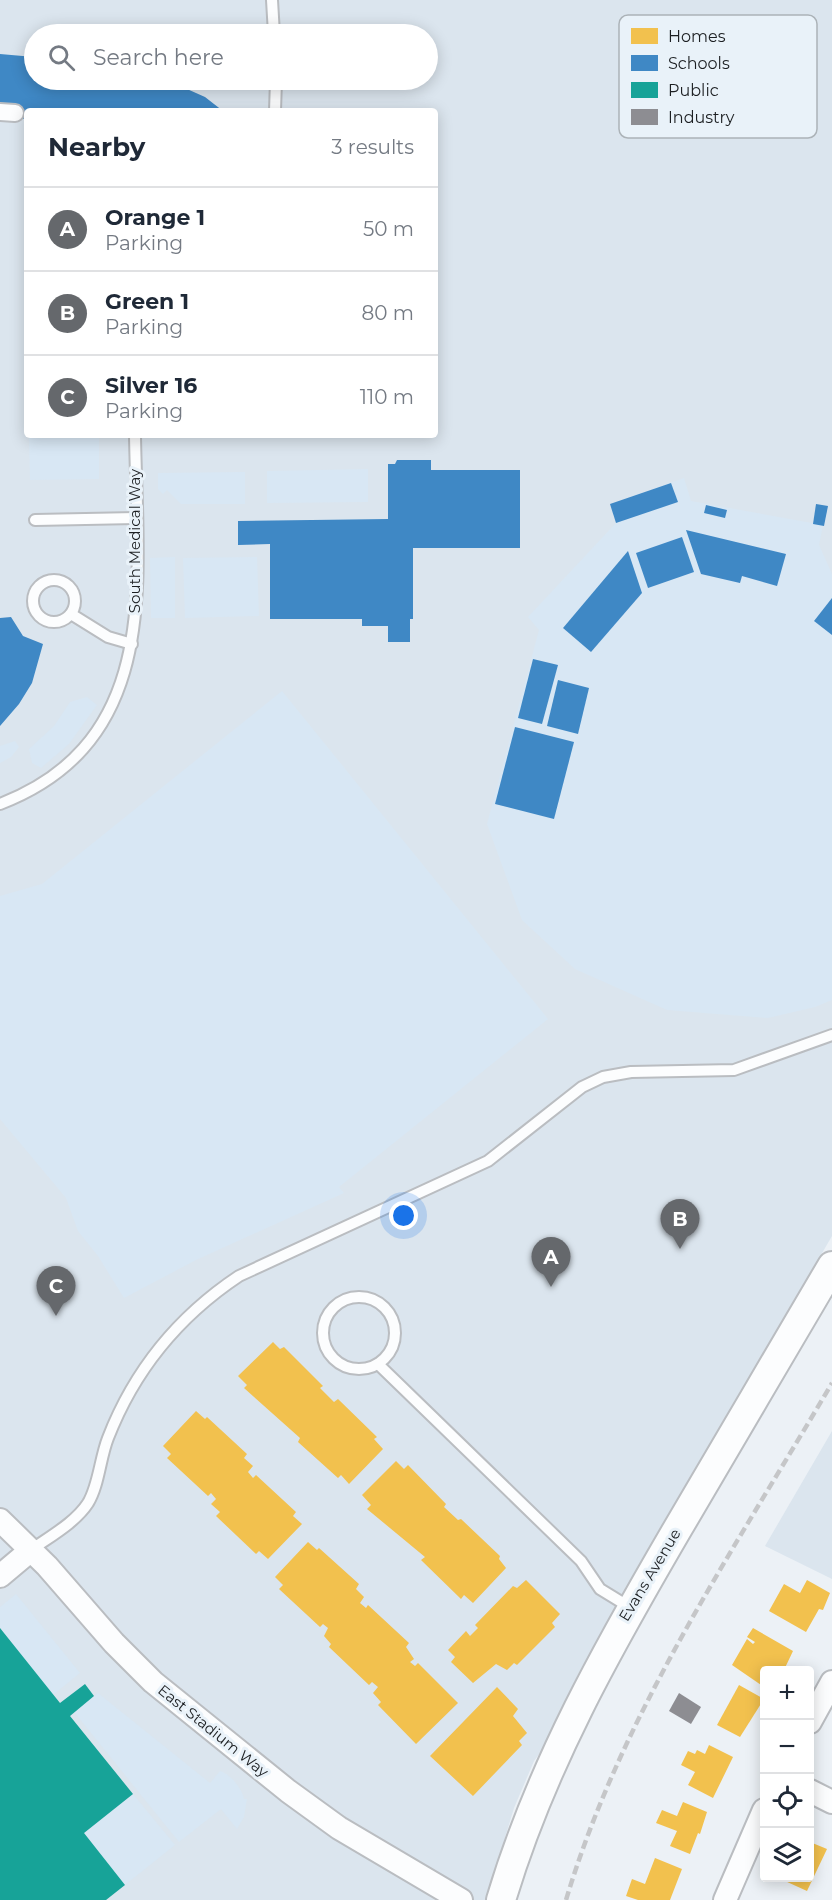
<!DOCTYPE html>
<html lang="en">
<head>
<meta charset="utf-8">
<style>
  :root { --surface:#fff; --page:#f6f6f7; --text:#1f2937; --muted:#747a83; --line:#e0e1e3; --accent:#65686c }
  body { margin:0; font-family:Montserrat,sans-serif; background:var(--page); color:var(--text) }
  .controls { position:absolute; right:18px; bottom:18px; display:grid; overflow:hidden; border-radius:6px; box-shadow:0 3px 15px #0003 }
  .controls button { width:54px; height:54px; display:grid; place-items:center; padding:0; border:0; border-bottom:2px solid var(--line); background:var(--surface); color:var(--text); font:30px sans-serif }
  .you { position:absolute; left:404px; top:1216px; width:21px; height:21px; margin:-15px; border:4px solid #fff; border-radius:50%; background:#1a73e8; box-shadow:0 0 0 9px #1a73e833 }
  .badge { display:grid; place-items:center; width:39px; height:39px; border-radius:50%; background:var(--accent); color:#fff; font-size:20px; font-weight:700 }
  .pin { position:absolute; translate:-50% -50px; filter:drop-shadow(0 2px 3px #0008) }
  .pin::after { content:''; position:absolute; top:32px; width:21px; height:18px; background:inherit; clip-path:polygon(0 0,100% 0,50% 100%) }
  .list { margin:0; padding:0; list-style:none }
  h2 { display:flex; justify-content:space-between; align-items:center; height:78px; margin:0; padding:0 24px; font-size:26px }
  h2 small { font-size:20px; font-weight:400; color:var(--muted) }
  .list li { display:grid; grid-template-columns:39px 1fr auto; gap:18px; align-items:center; box-sizing:border-box; height:84px; padding:0 24px; border-top:2px solid var(--line) }
  .list b { display:block; font-size:22px; white-space:nowrap }
  .list p { margin:0; font-size:20px; white-space:nowrap; color:var(--muted) }
  .list em { font-size:20px; font-style:normal; color:var(--muted) }
  .icon { flex:none; width:33px; height:33px; fill:none; stroke:currentColor; stroke-width:2; stroke-linecap:round; stroke-linejoin:round }
  .map { position:relative; flex:none; width:832px; height:1900px; overflow:hidden }
  .search { position:absolute; background:var(--surface); box-shadow:0 3px 15px #0003; left:24px; top:24px; width:414px; height:66px; display:flex; align-items:center; gap:15px; box-sizing:border-box; padding:0 21px; border-radius:33px; color:var(--muted); font-size:22px }
  .panel { position:absolute; background:var(--surface); box-shadow:0 3px 15px #0003; left:24px; top:108px; width:414px; height:330px; border-radius:6px }
  .map>svg:first-child { display:block }
  .built { fill:#dbe5ee; fill-rule:evenodd }
  .green { fill:#d8e7f4 }
  .homes { fill:#f2c14e }
  .schools { fill:#3f88c5 }
  .public { fill:#17a398 }
  .industry { fill:#8d8d92 }
  .lines { fill:none; stroke-linecap:round; stroke-linejoin:round }
  .service-casing { stroke:#babdc1; stroke-width:14 }
  .pedestrian-casing { stroke:#babdc1; stroke-width:20 }
  .minor-casing { stroke:#babdc1; stroke-width:26 }
  .tertiary-casing { stroke:#babdc1; stroke-width:32 }
  .service { stroke:#fcfdfe; stroke-width:10 }
  .pedestrian { stroke:#fcfdfe; stroke-width:16 }
  .minor { stroke:#fcfdfe; stroke-width:22 }
  .tertiary { stroke:#fcfdfe; stroke-width:28 }
  .rail { stroke:#c5c6c8; stroke-width:4.5; stroke-dasharray:9 4.5; stroke-linecap:butt }
  .labels { text-anchor:middle; stroke-width:6; stroke-linejoin:round; paint-order:stroke }
  .street-label { font-size:15px; fill:#1c1f22; stroke:#e9f2f9 }
  .key { fill:#e9f2f9; stroke:#acb3b8; stroke-width:1.5 }
  .key-label { font-size:16px; fill:#1c1f22 }
</style>
</head>
<body>
<div class="map">
<svg width="832" height="1900" viewBox="0 0 832 1900">
  <rect width="100%" height="100%" fill="#ecf1f6"/>
  <g class="built">
    <path d="M0,0H832V1236L583,1665L557,1717L554,1735L534,1761L514,1808L486,1900H0ZM34,34H428V80H34ZM27,111H435V435H27Z"/>
    <polygon points="832,1431 832,1579 765,1546"/>
  </g>
  <g class="green">
    <polygon points="29,435 99,435 99,479 30,480"/>
    <polygon points="368,469 368,502 267,503 267,471"/>
    <polygon points="245,472 245,504 181,504 167,490 163,494 158,489 158,473"/>
    <polygon points="684,478 691,501 823,525 819,545 832,574 832,1000 815,1007 768,1018 667,1010 575,969 522,920 487,824 539,630 528,617 616,523 610,504"/>
    <polygon points="175,557 175,618 151,618 150,558"/>
    <polygon points="257,557 259,616 185,618 183,558"/>
    <polygon points="282,691 548,1019 339,1187 344,1193 196,1260 124,1298 98,1256 78,1231 66,1198 0,1119 0,896 42,884"/>
    <polygon points="87,697 97,705 69,744 41,768 32,763 29,749 54,726 70,702"/>
    <polygon points="15,741 19,747 11,757 0,763 0,746"/>
    <polygon points="16,1594 80,1673 53,1695 0,1628 0,1607"/>
    <path d="M98,1693L210,1783L220,1771C230,1774 242,1788 244,1799H247L244,1817L237,1829L221,1809L179,1842L74,1712Z"/>
    <polygon points="133,1794 175,1845 125,1885 84,1833"/>
  </g>
  <g class="homes">
    <polygon points="273,1342 280,1349 284,1347 323,1386 320,1388 334,1402 338,1399 377,1437 374,1439 383,1449 349,1484 341,1475 338,1478 298,1442 300,1438 244,1388 247,1385 238,1376"/>
    <polygon points="196,1411 205,1419 207,1417 247,1454 244,1458 253,1466 248,1472 253,1478 256,1475 296,1512 293,1516 302,1524 268,1559 259,1551 256,1554 216,1516 220,1512 211,1504 216,1499 211,1493 208,1496 167,1458 171,1454 163,1446"/>
    <polygon points="396,1461 404,1469 408,1465 446,1504 444,1507 458,1520 461,1519 500,1556 499,1559 506,1568 473,1603 464,1595 461,1599 421,1560 425,1557 367,1509 371,1505 362,1495"/>
    <polygon points="308,1542 317,1550 319,1548 359,1584 356,1589 364,1597 360,1603 366,1608 368,1605 409,1643 406,1647 414,1659 410,1662 415,1666 418,1663 458,1703 416,1744 378,1705 381,1702 373,1693 378,1687 372,1682 369,1685 329,1647 331,1644 324,1636 328,1628 323,1624 320,1627 279,1589 283,1585 275,1577"/>
    <polygon points="526,1580 560,1614 552,1623 555,1627 517,1665 514,1663 507,1670 496,1664 473,1683 451,1662 455,1657 448,1650 466,1631 470,1636 478,1628 475,1625 513,1586 517,1588"/>
    <polygon points="807,1580 830,1593 823,1610 819,1609 806,1632 769,1611 784,1584 800,1593"/>
    <polygon points="753,1628 793,1651 784,1670 764,1670 764,1687 732,1665 747,1639 753,1644 755,1642 747,1637"/>
    <polygon points="739,1685 764,1699 740,1737 717,1725"/>
    <polygon points="497,1687 518,1709 513,1716 527,1733 519,1741 522,1745 473,1796 430,1756"/>
    <polygon points="709,1745 733,1757 713,1798 688,1785 695,1772 681,1765 688,1751 695,1754 697,1750 705,1754"/>
    <polygon points="683,1802 707,1812 700,1834 698,1833 690,1854 670,1846 677,1831 656,1823 662,1810 677,1816"/>
    <polygon points="810,1842 827,1849 807,1891 785,1881 786,1878 810,1878"/>
    <polygon points="655,1858 682,1869 670,1900 638,1900 626,1896 632,1879 645,1884"/>
  </g>
  <g class="schools">
    <polygon points="0,54 34,57 34,80 178,80 178,85 205,97 223,111 27,111 27,119 15,118 0,108"/>
    <polygon points="397,460 431,460 431,470 520,470 520,548 413,548 413,619 410,619 410,642 388,642 388,626 362,626 362,619 270,619 270,544 238,545 238,521 388,519 388,464 395,464"/>
    <polygon points="671,483 678,502 616,523 610,504"/>
    <polygon points="816,504 828,506 824,526 813,524"/>
    <polygon points="706,505 727,510 725,518 704,513"/>
    <polygon points="686,530 786,554 777,586 742,576 740,583 701,574"/>
    <polygon points="682,537 694,572 648,588 636,553"/>
    <polygon points="628,551 642,593 591,652 563,628"/>
    <polygon points="832,598 832,635 814,621"/>
    <polygon points="11,617 23,636 43,644 32,683 19,704 0,726 0,618"/>
    <polygon points="533,659 558,665 542,724 518,718"/>
    <polygon points="558,680 589,688 578,734 547,726"/>
    <polygon points="515,727 574,742 554,819 495,804"/>
  </g>
  <polygon class="public" points="0,1628 60,1703 85,1684 94,1696 70,1716 133,1794 84,1833 125,1885 106,1900 0,1900"/>
  <polygon class="industry" points="679,1693 701,1707 691,1724 669,1711"/>
  <g class="lines">
    <g class="service-casing">
      <g id="service">
        <polyline points="272,0 274,34"/>
        <polyline points="275,111 276,80"/>
        <polyline points="35,520 136,518"/>
        <circle cx="54" cy="601" r="21"/>
        <polyline points="71,614 108,637 132,644"/>
        <path d="M0,804C164,741 137,577 135,435"/>
        <circle cx="359" cy="1333" r="36"/>
        <polyline points="378,1364 581,1561 600,1589 631,1608"/>
        <path d="M31,1550C49,1537 75,1523 88,1503C99,1485 100,1458 108,1438C134,1371 179,1316 239,1276L488,1161L582,1087L603,1077L631,1072L734,1070L832,1035"/>
      </g>
    </g>
    <g class="pedestrian-casing">
      <polyline id="pedestrian" points="0,112 15,113"/>
    </g>
    <g class="minor-casing">
      <g id="minor">
        <polyline points="0,1520 47,1566 114,1643 153,1682 288,1791 339,1828 461,1900"/>
        <polyline points="0,1576 31,1550"/>
        <polyline points="810,1722 832,1682"/>
        <polyline points="810,1791 832,1802"/>
        <polyline points="725,1900 764,1810"/>
      </g>
    </g>
    <g class="tertiary-casing">
      <path id="tertiary" d="M501,1900C541,1766 608,1648 678,1528C729,1441 781,1353 832,1266"/>
    </g>
    <use href="#service" class="service"/>
    <use href="#pedestrian" class="pedestrian"/>
    <use href="#minor" class="minor"/>
    <use href="#tertiary" class="tertiary"/>
    <path class="rail" d="M566,1900C622,1713 734,1550 832,1383"/>
  </g>
  <g class="labels">
    <g class="street-label">
      <text transform="translate(135 541) rotate(-90)" y="5">South Medical Way</text>
      <text transform="translate(650 1575) rotate(-59)" y="5">Evans Avenue</text>
      <text transform="translate(213 1731) rotate(39)" y="5">East Stadium Way</text>
    </g>
  </g>
  <rect x="619" y="15" width="198" height="123" rx="9" class="key"/>
  <rect x="631" y="28" width="27" height="16" fill="#f2c14e"/>
  <rect x="631" y="55" width="27" height="16" fill="#3f88c5"/>
  <rect x="631" y="82" width="27" height="16" fill="#17a398"/>
  <rect x="631" y="109" width="27" height="16" fill="#8d8d92"/>
  <g class="key-label">
    <text x="668" y="42">Homes</text>
    <text x="668" y="69">Schools</text>
    <text x="668" y="96">Public</text>
    <text x="668" y="123">Industry</text>
  </g>
</svg>
<div class="controls">
<button>+</button>
<button>−</button>
<button><svg class="icon" aria-label="locate" viewBox="0 0 24 24"><circle cx="12" cy="12" r="6"/><path d="M12 2v4M12 18v4M2 12h4M18 12h4"/></svg></button>
<button><svg class="icon" aria-label="layers" viewBox="0 0 24 24"><path d="M12 4l9 5-9 5-9-5zM3 14l9 5 9-5"/></svg></button>
</div>
<div class="you"></div>
<div class="pin badge" style="left:551px;top:1287px">A</div>
<div class="pin badge" style="left:680px;top:1249px">B</div>
<div class="pin badge" style="left:56px;top:1316px">C</div>
<div class="search"><svg class="icon" aria-label="search" viewBox="0 0 24 24"><circle cx="10" cy="10" r="6"/><path d="M15 15l6 6"/></svg>Search here</div>
<section class="panel">
<h2>Nearby<small>3 results</small></h2>
<ul class="list">
<li><span class="badge">A</span><div><b>Orange 1</b><p>Parking</p></div><em>50 m</em></li>
<li><span class="badge">B</span><div><b>Green 1</b><p>Parking</p></div><em>80 m</em></li>
<li><span class="badge">C</span><div><b>Silver 16</b><p>Parking</p></div><em>110 m</em></li>
</ul>
</section>
</div>
</body>
</html>
